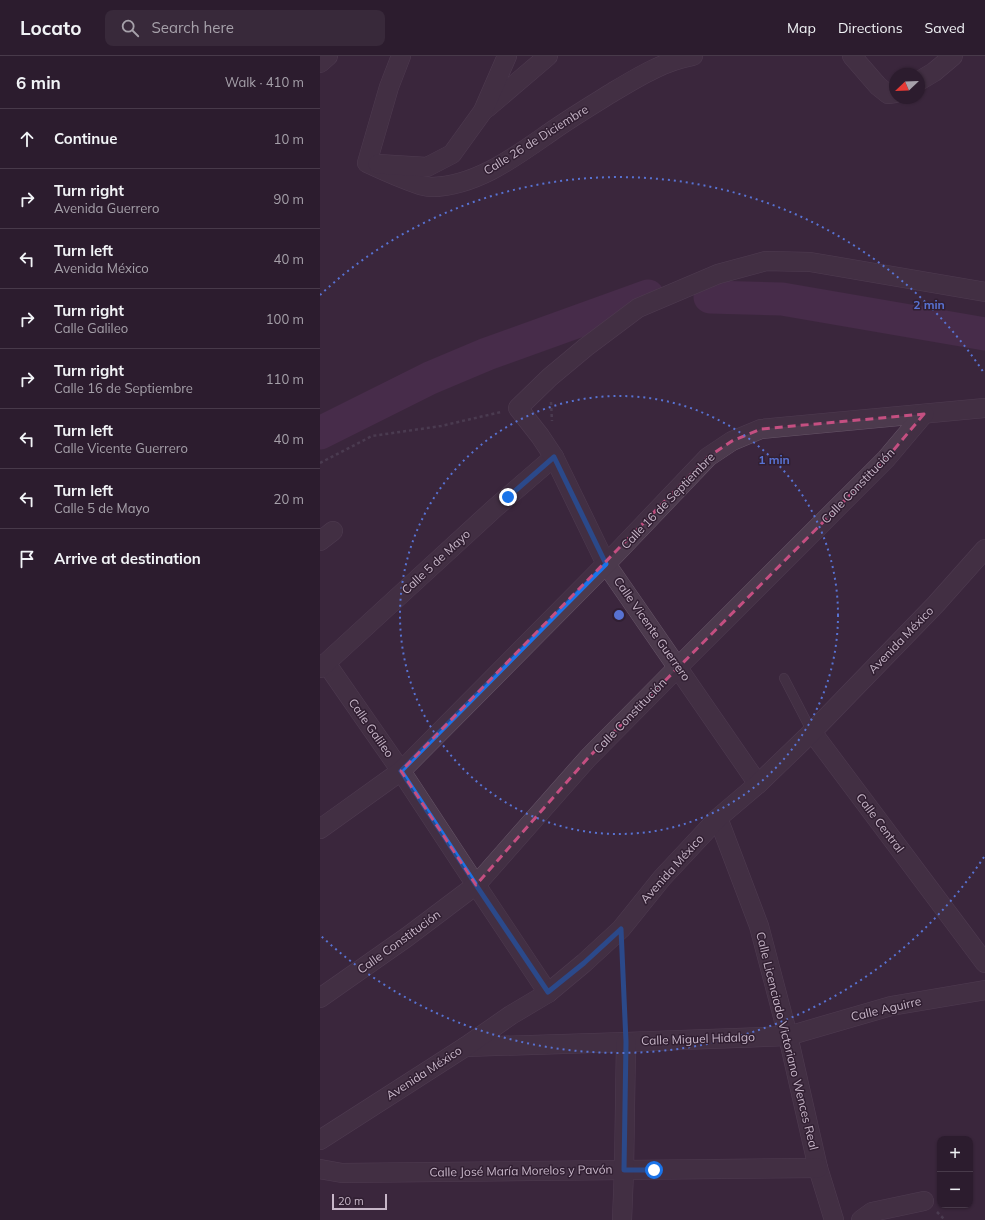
<!DOCTYPE html>
<html lang="en">
<head>
<meta charset="utf-8">
<style>
  :root { --surface:#2c1c2e; --page:#38293a; --text:#f1f3f6; --muted:#a6a1aa; --line:#483a4a }
  body { margin:0; font-family:Mulish,sans-serif; background:var(--page); color:var(--text) }
  .controls { position:absolute; right:12px; bottom:12px; display:grid; overflow:hidden; border-radius:8px; box-shadow:0 1px 3px #0004 }
  .controls button { width:36px; height:36px; display:grid; place-items:center; padding:0; border:0; border-bottom:1px solid var(--line); background:var(--surface); color:var(--text); font:20px sans-serif }
  .compass { position:absolute; left:569px; top:12px; width:36px; height:36px; border-radius:50%; background:var(--surface); box-shadow:0 1px 3px #0004; rotate:247deg }
  .scale { position:absolute; left:12px; bottom:10px; width:55px; box-sizing:border-box; padding-left:4px; border:2px solid #c7b6c8; border-top:0; font-size:11px; line-height:14px; white-space:nowrap; color:#c7b6c8; -webkit-text-stroke:3px #311f32; paint-order:stroke }
  .stop { position:absolute; width:12px; height:12px; margin:-9px; border:3px solid #1a73e8; border-radius:50%; background:#fff }
  .stop.end { background:#1a73e8; border-color:#fff; box-shadow:0 1px 4px #0008 }
  .list { margin:0; padding:0; list-style:none }
  h2 { display:flex; justify-content:space-between; align-items:center; height:52px; margin:0; padding:0 16px; font-size:17px }
  h2 small { font-size:13px; font-weight:400; color:var(--muted) }
  .list li { display:grid; grid-template-columns:26px 1fr auto; gap:12px; align-items:center; box-sizing:border-box; height:60px; padding:0 16px; border-top:1px solid var(--line) }
  .list b { display:block; font-size:15px; white-space:nowrap }
  .list p { margin:0; font-size:13px; white-space:nowrap; color:var(--muted) }
  .list em { font-size:13px; font-style:normal; color:var(--muted) }
  .icon { flex:none; width:22px; height:22px; fill:none; stroke:currentColor; stroke-width:2; stroke-linecap:round; stroke-linejoin:round }
  .map { position:relative; flex:none; width:665px; height:1164px; overflow:hidden }
  header { display:flex; align-items:center; gap:24px; box-sizing:border-box; height:56px; padding:0 20px; background:var(--surface); border-bottom:1px solid var(--line) }
  header strong { font-size:19px }
  nav { display:flex; gap:22px; margin-inline-start:auto; font-size:14px }
  .search { width:280px; height:36px; background:var(--page); display:flex; align-items:center; gap:10px; box-sizing:border-box; padding:0 14px; border-radius:8px; color:var(--muted); font-size:15px }
  main { display:flex }
  aside { flex:1; background:var(--surface) }
  .map>svg:first-child { display:block }
  .lines { fill:none; stroke-linecap:round; stroke-linejoin:round }
  .river { stroke:#57335b; stroke-width:33 }
  .service-casing { stroke:#675568; stroke-width:10 }
  .minor-casing { stroke:#675568; stroke-width:20 }
  .path { stroke:#5e5468; stroke-width:2.5; stroke-dasharray:3 3; stroke-linecap:butt }
  .service { stroke:#4c3a4d; stroke-width:9 }
  .minor { stroke:#4c3a4d; stroke-width:19 }
  .route { stroke:#1a73e8; stroke-width:5 }
  .marked { fill:none; stroke:#c44f81; stroke-width:3; stroke-dasharray:8 5; stroke-linejoin:round }
  .ring { fill:none; stroke:#5872d2; stroke-width:2; stroke-dasharray:2 4 }
  .labels { text-anchor:middle; stroke-width:3; stroke-linejoin:round; paint-order:stroke }
  .street-label { font-size:12px; fill:#c7b6c8; stroke:#311f32 }
  .centre { fill:#5872d2; stroke:#311f32; stroke-width:2 }
  .ring-label { font-size:12px; text-anchor:middle; font-weight:bold; fill:#5872d2; stroke:#311f32; stroke-width:3; stroke-linejoin:round; paint-order:stroke }
</style>
</head>
<body>
<header>
<strong>Locato</strong>
<div class="search"><svg class="icon" aria-label="search" viewBox="0 0 24 24"><circle cx="10" cy="10" r="6"/><path d="M15 15l6 6"/></svg>Search here</div>
<nav><a>Map</a><a>Directions</a><a>Saved</a></nav>
</header>
<main>
<aside>
<h2>6 min<small>Walk · 410 m</small></h2>
<ul class="list">
<li><svg class="icon" aria-label="ahead" viewBox="0 0 24 24"><path d="M12 20V5M6 11l6-6 6 6"/></svg><div><b>Continue</b></div><em>10 m</em></li>
<li><svg class="icon" aria-label="right" viewBox="0 0 24 24"><path d="M7 20v-9h11M14 6l5 5-5 5"/></svg><div><b>Turn right</b><p>Avenida Guerrero</p></div><em>90 m</em></li>
<li><svg class="icon" aria-label="left" viewBox="0 0 24 24"><path d="M17 20v-9H6M10 6l-5 5 5 5"/></svg><div><b>Turn left</b><p>Avenida México</p></div><em>40 m</em></li>
<li><svg class="icon" aria-label="right" viewBox="0 0 24 24"><path d="M7 20v-9h11M14 6l5 5-5 5"/></svg><div><b>Turn right</b><p>Calle Galileo</p></div><em>100 m</em></li>
<li><svg class="icon" aria-label="right" viewBox="0 0 24 24"><path d="M7 20v-9h11M14 6l5 5-5 5"/></svg><div><b>Turn right</b><p>Calle 16 de Septiembre</p></div><em>110 m</em></li>
<li><svg class="icon" aria-label="left" viewBox="0 0 24 24"><path d="M17 20v-9H6M10 6l-5 5 5 5"/></svg><div><b>Turn left</b><p>Calle Vicente Guerrero</p></div><em>40 m</em></li>
<li><svg class="icon" aria-label="left" viewBox="0 0 24 24"><path d="M17 20v-9H6M10 6l-5 5 5 5"/></svg><div><b>Turn left</b><p>Calle 5 de Mayo</p></div><em>20 m</em></li>
<li><svg class="icon" aria-label="arrive" viewBox="0 0 24 24"><path d="M6 21V4h12l-3 4 3 4H6"/></svg><div><b>Arrive at destination</b></div></li>
</ul>
</aside>
<div class="map">
<svg width="665" height="1164" viewBox="0 0 665 1164">
  <rect width="100%" height="100%" fill="#3b263d"/>
  <g class="lines">
    <g class="river">
      <polyline points="390,241 462,243 665,278"/>
      <polyline points="0,377 110,322 167,298 328,240"/>
    </g>
    <g class="service-casing">
      <polyline id="service" points="464,622 492,676"/>
    </g>
    <g class="minor-casing">
      <g id="minor">
        <path d="M81,0L69,31L47,107C64,115 82,123 100,129C104,130 108,131 112,131C157,130 196,100 232,75C252,61 272,49 293,36C318,21 344,5 373,0"/>
        <polyline points="532,0 558,30 568,38 575,37"/>
        <polyline points="0,7 8,0"/>
        <polyline points="599,25 614,16 633,0"/>
        <polyline points="167,52 228,0"/>
        <polyline points="58,108 107,111 132,98 163,55 187,0"/>
        <polyline points="0,485 13,475"/>
        <polyline points="6,607 81,715 156,829 228,937"/>
        <polyline points="0,612 6,607 176,451 234,401"/>
        <polyline points="492,676 665,907"/>
        <polyline points="438,728 286,508 234,401 220,380 198,352 230,321 266,291 318,252 398,218 446,205 490,206 665,236"/>
        <polyline points="398,762 439,870 468,980 498,1112 514,1164"/>
        <polyline points="0,773 81,715 286,508 388,401 412,385 441,373 665,352"/>
        <polyline points="0,942 87,881 156,829 268,702 358,611 566,403 604,358"/>
        <polyline points="145,991 306,986 468,980 571,950 665,934"/>
        <polyline points="0,1084 145,991 191,959 228,937 264,907 301,873 342,822 398,762 438,728 492,676 616,548 665,493"/>
        <polyline points="0,1113 22,1117 498,1112"/>
        <polyline points="302,1164 304,1114 306,986"/>
        <polyline points="541,1164 552,1156 604,1145"/>
      </g>
    </g>
    <g class="path">
      <polyline points="231,346 232,365"/>
      <polyline points="0,407 52,380 121,370 181,356"/>
      <polyline points="302,897 305,968"/>
      <polyline points="617,1156 625,1164"/>
    </g>
    <use href="#service" class="service"/>
    <use href="#minor" class="minor"/>
  </g>
  <g class="lines">
    <polyline class="route" points="188,441 234,401 286,508 81,715 156,829 228,936 264,907 301,873 306,986 304,1114 334,1114"/>
  </g>
  <path d="M0 0H665V1164H0ZM604,358L566,403L268,702L156,829L81,715L388,401L412,385L441,373Z" fill="#3b263d" fill-opacity=".55" fill-rule="evenodd"/>
  <path class="marked" d="M604,358L566,403L268,702L156,829L81,715L388,401L412,385L441,373Z"/>
  <g class="ring">
    <circle cx="299" cy="559" r="219"/>
    <path d="M664 801A438 438 0 0 1 0 879M0 239A438 438 0 0 1 664 317"/>
  </g>
  <g class="labels">
    <g class="street-label">
      <text transform="translate(216 84) rotate(-32)" y="4">Calle 26 de Diciembre</text>
      <text transform="translate(538 430) rotate(-46)" y="4">Calle Constitución</text>
      <text transform="translate(348 445) rotate(-46)" y="4">Calle 16 de Septiembre</text>
      <text transform="translate(116 506) rotate(-43)" y="4">Calle 5 de Mayo</text>
      <text transform="translate(332 573) rotate(55)" y="4">Calle Vicente Guerrero</text>
      <text transform="translate(581 584) rotate(-46)" y="4">Avenida México</text>
      <text transform="translate(310 660) rotate(-46)" y="4">Calle Constitución</text>
      <text transform="translate(51 672) rotate(55)" y="4">Calle Galileo</text>
      <text transform="translate(560 767) rotate(53)" y="4">Calle Central</text>
      <text transform="translate(352 813) rotate(-48)" y="4">Avenida México</text>
      <text transform="translate(79 886) rotate(-36)" y="4">Calle Constitución</text>
      <text transform="translate(566 953) rotate(-13)" y="4">Calle Aguirre</text>
      <text transform="translate(378 983) rotate(-2)" y="4">Calle Miguel Hidalgo</text>
      <text transform="translate(467 985) rotate(76)" y="4">Calle Licenciado Victoriano Wences Real</text>
      <text transform="translate(104 1017) rotate(-33)" y="4">Avenida México</text>
      <text transform="translate(201 1115) rotate(-1)" y="4">Calle José María Morelos y Pavón</text>
    </g>
  </g>
  <circle cx="299" cy="559" r="6" class="centre"/>
  <g class="ring-label">
    <text x="609" y="253">2 min</text>
    <text x="454" y="408">1 min</text>
  </g>
</svg>
<div class="controls">
<button>+</button>
<button>−</button>
</div>
<svg class="compass" viewBox="-18 -18 36 36"><path d="M0-13l5 13h-10z" fill="#e53935"/><path d="M0 13l5-13h-10z" fill="#a6a1aa"/></svg>
<div class="scale">20 m</div>
<div class="stop" style="left:334px;top:1114px"></div>
<div class="stop end" style="left:188px;top:441px"></div>
</div>
</main>
</body>
</html>
